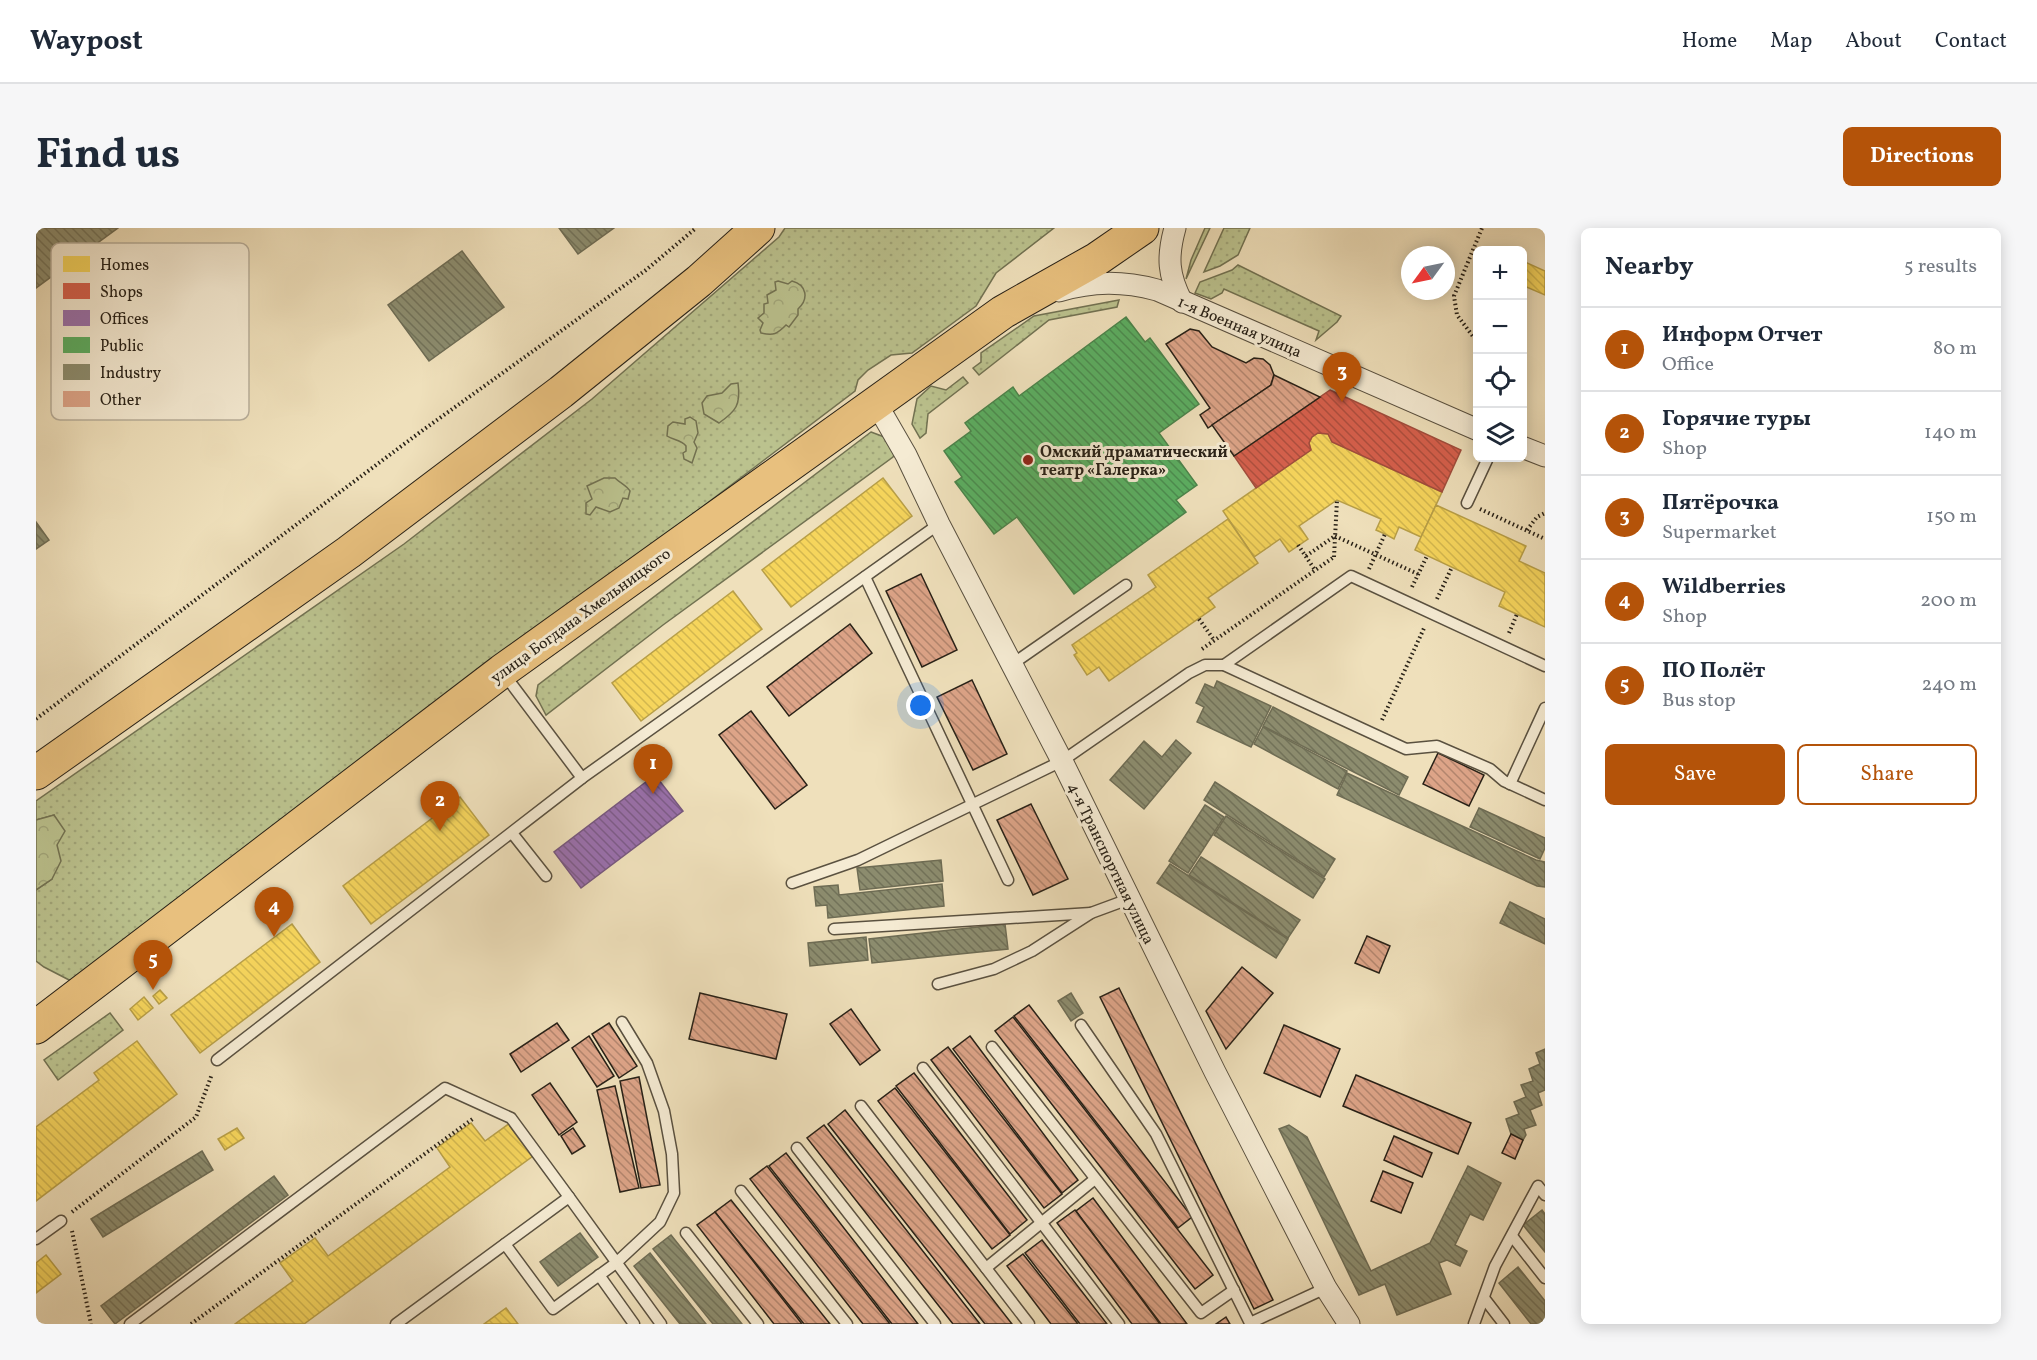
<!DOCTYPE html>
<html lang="en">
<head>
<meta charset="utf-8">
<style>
  :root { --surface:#fff; --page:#f6f6f7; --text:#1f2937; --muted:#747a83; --line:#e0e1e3; --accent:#b45309 }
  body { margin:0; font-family:Vollkorn,serif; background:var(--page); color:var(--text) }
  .controls { position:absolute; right:18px; top:18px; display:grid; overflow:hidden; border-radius:9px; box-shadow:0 3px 15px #0003 }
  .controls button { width:54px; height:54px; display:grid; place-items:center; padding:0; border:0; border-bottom:2px solid var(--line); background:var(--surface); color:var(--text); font:30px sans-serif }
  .compass { position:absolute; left:1365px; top:18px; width:54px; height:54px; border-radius:50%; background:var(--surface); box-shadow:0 3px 15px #0003; rotate:237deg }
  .you { position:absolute; left:885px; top:478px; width:21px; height:21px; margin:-15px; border:4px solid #fff; border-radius:50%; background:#1a73e8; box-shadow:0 0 0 9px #1a73e833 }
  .badge { display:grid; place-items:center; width:39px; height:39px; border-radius:50%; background:var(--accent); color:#fff; font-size:20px; font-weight:700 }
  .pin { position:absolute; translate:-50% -50px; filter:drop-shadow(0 2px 3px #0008) }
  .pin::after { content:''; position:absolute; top:32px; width:21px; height:18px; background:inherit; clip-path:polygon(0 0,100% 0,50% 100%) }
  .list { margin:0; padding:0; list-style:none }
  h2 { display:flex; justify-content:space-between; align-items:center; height:78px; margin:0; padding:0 24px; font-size:26px }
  h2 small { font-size:20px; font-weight:400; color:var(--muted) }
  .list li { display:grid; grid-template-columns:39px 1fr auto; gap:18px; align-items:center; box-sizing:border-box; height:84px; padding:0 24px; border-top:2px solid var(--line) }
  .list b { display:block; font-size:22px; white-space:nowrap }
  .list p { margin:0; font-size:20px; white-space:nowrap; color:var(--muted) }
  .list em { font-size:20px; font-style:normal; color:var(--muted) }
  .actions { display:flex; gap:12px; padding:18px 24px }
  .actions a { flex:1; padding:14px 0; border:2px solid var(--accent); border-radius:9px; text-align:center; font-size:21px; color:var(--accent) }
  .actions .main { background:var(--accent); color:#fff }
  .icon { flex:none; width:33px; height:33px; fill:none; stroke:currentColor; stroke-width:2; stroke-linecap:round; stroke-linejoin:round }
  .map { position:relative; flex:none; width:1509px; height:1096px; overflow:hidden; border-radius:9px }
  header { display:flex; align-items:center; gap:36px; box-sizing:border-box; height:84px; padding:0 30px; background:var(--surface); border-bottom:2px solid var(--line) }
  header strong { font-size:28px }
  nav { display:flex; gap:33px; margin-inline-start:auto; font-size:21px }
  .intro { display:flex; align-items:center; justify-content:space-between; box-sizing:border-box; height:144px; padding:0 36px }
  h1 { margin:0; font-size:42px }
  .button { padding:15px 27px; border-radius:9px; background:var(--accent); color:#fff; font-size:21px; font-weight:700 }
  main { display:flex; gap:36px; padding:0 36px }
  aside { flex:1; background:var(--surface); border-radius:9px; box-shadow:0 3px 15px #0003 }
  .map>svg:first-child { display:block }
  .green { fill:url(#green-dots); stroke:#727252; stroke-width:1.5 }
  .forest { fill:url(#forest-crowns); stroke:#727252; stroke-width:1.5 }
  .homes { fill:url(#homes-back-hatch); stroke:#b89f47; stroke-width:1.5 }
  .shops { fill:url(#shops-back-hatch); stroke:#a24d3d; stroke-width:1.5 }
  .offices { fill:url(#offices-back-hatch); stroke:#77587f; stroke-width:1.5 }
  .public { fill:url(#public-back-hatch); stroke:#4b844b; stroke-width:1.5 }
  .industry { fill:url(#industry-back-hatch); stroke:#6e6c54; stroke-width:1.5 }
  .building { fill:url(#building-back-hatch); stroke:#282117; stroke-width:1.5 }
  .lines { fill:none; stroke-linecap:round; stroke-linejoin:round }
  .service-casing { stroke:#5a5140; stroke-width:13 }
  .minor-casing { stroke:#5a5140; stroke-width:23 }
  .primary-casing { stroke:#282117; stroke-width:35 }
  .path { stroke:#282117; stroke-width:4; stroke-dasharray:1.5 3; stroke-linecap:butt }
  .service { stroke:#f5ebd3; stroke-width:10 }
  .minor { stroke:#f5ebd3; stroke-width:21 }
  .primary { stroke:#e8c07e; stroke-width:33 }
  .poi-dot { fill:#8f2418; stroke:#f5ebd3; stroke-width:2 }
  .labels { text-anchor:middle; stroke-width:6; stroke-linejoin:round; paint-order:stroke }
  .street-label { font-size:16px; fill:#282117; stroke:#f5ebd3 }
  .poi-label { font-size:16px; font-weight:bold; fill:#282117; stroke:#f5ebd3; text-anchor:start }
  .key { fill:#f5ebd3; stroke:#b8ae9b; stroke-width:1.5 }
  .key-label { font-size:16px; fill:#282117 }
</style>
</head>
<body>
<header>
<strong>Waypost</strong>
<nav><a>Home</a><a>Map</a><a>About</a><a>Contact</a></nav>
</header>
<div class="intro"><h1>Find us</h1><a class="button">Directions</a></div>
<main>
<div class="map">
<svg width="1509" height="1096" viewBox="0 0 1509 1096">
  <defs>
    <pattern id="green-dots" width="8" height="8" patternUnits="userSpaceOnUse" patternTransform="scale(1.5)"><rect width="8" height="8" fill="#bbc28e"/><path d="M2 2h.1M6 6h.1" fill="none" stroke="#a1a67a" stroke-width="1.8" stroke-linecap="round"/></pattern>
    <pattern id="forest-crowns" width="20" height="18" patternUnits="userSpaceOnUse" patternTransform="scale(1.5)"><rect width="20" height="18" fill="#bbc28e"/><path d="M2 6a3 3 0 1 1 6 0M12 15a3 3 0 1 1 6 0" fill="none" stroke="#a1a67a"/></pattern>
    <pattern id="homes-back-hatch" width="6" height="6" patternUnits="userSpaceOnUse" patternTransform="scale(1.5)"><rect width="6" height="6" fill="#f6d55c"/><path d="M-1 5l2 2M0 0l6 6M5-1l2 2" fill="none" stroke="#d3b74f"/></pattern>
    <pattern id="shops-back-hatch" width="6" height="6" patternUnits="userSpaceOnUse" patternTransform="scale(1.5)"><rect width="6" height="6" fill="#d6604d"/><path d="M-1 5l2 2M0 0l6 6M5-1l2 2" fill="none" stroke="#ae4f3f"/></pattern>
    <pattern id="offices-back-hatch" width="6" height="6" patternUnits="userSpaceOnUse" patternTransform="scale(1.5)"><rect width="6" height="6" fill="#9970ab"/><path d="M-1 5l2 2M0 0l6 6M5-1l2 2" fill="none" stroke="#7d5c8a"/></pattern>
    <pattern id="public-back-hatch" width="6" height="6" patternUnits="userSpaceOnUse" patternTransform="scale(1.5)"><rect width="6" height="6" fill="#5aae61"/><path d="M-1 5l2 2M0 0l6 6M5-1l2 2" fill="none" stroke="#4a8d4f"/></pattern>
    <pattern id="industry-back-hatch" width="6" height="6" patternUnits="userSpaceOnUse" patternTransform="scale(1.5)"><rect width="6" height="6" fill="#8c8c6e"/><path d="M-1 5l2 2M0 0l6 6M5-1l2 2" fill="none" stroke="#727259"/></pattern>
    <pattern id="building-back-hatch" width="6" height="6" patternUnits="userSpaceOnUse" patternTransform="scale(1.5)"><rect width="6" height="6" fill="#dda488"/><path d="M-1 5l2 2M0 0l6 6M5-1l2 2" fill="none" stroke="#b3856e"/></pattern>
  </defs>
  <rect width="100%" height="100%" fill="#efe0bb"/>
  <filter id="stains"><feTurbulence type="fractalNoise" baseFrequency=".00333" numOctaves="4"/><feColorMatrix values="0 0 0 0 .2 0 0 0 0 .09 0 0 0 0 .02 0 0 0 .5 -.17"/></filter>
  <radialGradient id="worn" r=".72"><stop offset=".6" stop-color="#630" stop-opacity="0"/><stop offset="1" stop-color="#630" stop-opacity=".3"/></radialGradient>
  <g class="green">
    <polygon points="749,0 1018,0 960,45 940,78 876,125 855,127 832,142 822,152 819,163 39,755 8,739 0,733 0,662 16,651 21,617 18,587 0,592 0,573 368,316 556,171 743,9"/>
    <polygon points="1169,0 1174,0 1150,51 1155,32"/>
    <polygon points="1188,0 1214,0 1202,27 1184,38 1168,44"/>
    <polygon points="1202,37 1305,88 1301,94 1280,112 1283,103 1188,61 1186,65 1175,71 1159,65 1164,54 1196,42"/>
    <polygon points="1083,72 1081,79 1013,92 943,147 937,140 945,134 945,125 998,88"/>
    <polygon points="927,149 932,155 892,186 890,205 884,210 876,196 881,171 895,158 910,162"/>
    <polygon points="835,204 851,210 861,220 857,229 627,397 510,487 500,468 502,457"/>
    <polygon points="74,785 87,802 22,852 8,832"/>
  </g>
  <g class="forest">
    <path d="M742,53L752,56L756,53C771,57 773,71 762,81V87L753,99L750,97C741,106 738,108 725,105L724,102L727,95L722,90L728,85V76L732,75L731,67L740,62L739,54Z"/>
    <path d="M702,155C705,177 700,183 683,195L668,186L666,175L671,168L686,165L695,156Z"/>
    <path d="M654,189L660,193L662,205L658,214L661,220L656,235L648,231L647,225L650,223V218C646,212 637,212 631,208L632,198L637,194L649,196V191Z"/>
    <path d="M568,250H579C584,255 591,258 594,263L592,271L587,270L583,280L574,284L560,279L554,287L550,286V275L556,271L551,258Z"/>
    <polygon points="18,587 29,603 21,617 25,633 16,651 0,662 0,592"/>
  </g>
  <g class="homes">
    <polygon points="1487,33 1509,43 1509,67 1486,57"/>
    <polygon points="1282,205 1292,206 1296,214 1406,264 1385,309 1363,299 1358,311 1349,306 1340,302 1345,291 1301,272 1263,298 1272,311 1253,324 1244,311 1218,329 1187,283 1275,222 1273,215 1276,209"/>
    <polygon points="847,250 876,288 755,379 726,342"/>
    <polygon points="1400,277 1490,318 1483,333 1509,345 1509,399 1463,378 1469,364 1379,322"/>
    <polygon points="1192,291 1222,335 1172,370 1179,379 1073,453 1063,439 1051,447 1038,427 1041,425 1036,417 1120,359 1112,347"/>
    <polygon points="697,363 726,401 605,493 576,455"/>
    <polygon points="424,569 453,607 335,696 307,658"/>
    <polygon points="256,696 284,734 164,825 135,787"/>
    <polygon points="124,762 131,770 123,776 117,768"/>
    <polygon points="108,769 117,780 102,792 94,781"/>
    <polygon points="101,813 141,866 0,973 0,899 63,852 58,845"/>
    <polygon points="435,895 449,913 474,895 497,928 268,1096 199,1096 257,1053 244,1035 279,1010 292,1028 414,939 401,920"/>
    <polygon points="201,900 208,910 189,922 182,911"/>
    <polygon points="10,1027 25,1046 0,1065 0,1035"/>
    <polygon points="470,1080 482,1096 448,1096"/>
  </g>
  <polygon class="shops" points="1294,162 1425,222 1406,264 1296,214 1292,206 1282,205 1276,209 1273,215 1275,222 1220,260 1198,228"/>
  <polygon class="offices" points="619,547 647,583 545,660 518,624"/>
  <polygon class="public" points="1090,89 1109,114 1114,110 1163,176 1123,205 1161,257 1140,272 1150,284 1038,366 981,289 958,306 919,254 926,249 908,223 935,203 929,195 977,159 983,168"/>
  <g class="industry">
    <polygon points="0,0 82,0 0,60"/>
    <polygon points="523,0 578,0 542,26"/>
    <polygon points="426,23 468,79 393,133 352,77"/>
    <polygon points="0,294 13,312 0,321"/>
    <polygon points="1181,453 1235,478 1215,519 1161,494 1168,479 1160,475 1169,456 1178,460"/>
    <polygon points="1237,479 1372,549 1363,567 1227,498"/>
    <polygon points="1227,499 1311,543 1302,561 1218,516"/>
    <polygon points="1140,512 1155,525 1108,581 1074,552 1108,513 1126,529"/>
    <polygon points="1311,545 1500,632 1509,634 1509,659 1501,658 1301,567"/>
    <polygon points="1179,554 1299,631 1288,649 1168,572"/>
    <polygon points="1169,577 1188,589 1152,645 1133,633"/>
    <polygon points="1443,580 1509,610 1509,620 1504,631 1434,599"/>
    <polygon points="1190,588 1289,651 1277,670 1178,607"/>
    <polygon points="1165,629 1264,692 1252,710 1153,647"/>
    <polygon points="905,632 907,653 824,662 821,640"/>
    <polygon points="1134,636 1252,711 1240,730 1121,655"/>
    <polygon points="906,656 908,678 792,690 791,677 780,678 778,659 802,657 803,667"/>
    <polygon points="1474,674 1509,691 1509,716 1464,695"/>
    <polygon points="969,696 972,721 836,735 833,711"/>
    <polygon points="830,709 832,732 774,738 772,715"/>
    <polygon points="1035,765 1047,785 1035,793 1022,773"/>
    <polygon points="1509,821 1509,862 1502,865 1506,877 1494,882 1500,897 1488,901 1490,907 1487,912 1475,906 1470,891 1483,886 1478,874 1490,869 1485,857 1497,853 1493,841 1504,836 1500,825"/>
    <polygon points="1253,897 1271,909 1335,1043 1394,1015 1432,938 1465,955 1447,992 1434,986 1419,1017 1431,1023 1424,1038 1411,1032 1403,1035 1415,1066 1361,1087 1349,1056 1323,1067 1243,901"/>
    <polygon points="166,923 177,942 67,1009 55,991"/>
    <polygon points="238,948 252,967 79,1096 65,1078"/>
    <polygon points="1506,982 1509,986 1509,1024 1487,997"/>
    <polygon points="544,1005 562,1029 522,1058 504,1034"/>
    <polygon points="635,1007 706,1096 677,1096 617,1021"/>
    <polygon points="614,1025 670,1096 644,1096 598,1038"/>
    <polygon points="1482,1039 1509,1073 1509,1096 1495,1096 1463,1055"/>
  </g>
  <g class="building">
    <polygon points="1154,101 1163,103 1176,119 1210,135 1218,130 1227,131 1234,137 1238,147 1235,157 1172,200 1164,187 1174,180 1130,116"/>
    <polygon points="1238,147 1284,169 1198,228 1176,197 1235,157"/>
    <polygon points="885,346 921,422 886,439 850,363"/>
    <polygon points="814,396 836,425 753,488 731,459"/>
    <polygon points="936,452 971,526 937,542 901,469"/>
    <polygon points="715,483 771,557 739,581 683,507"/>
    <polygon points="1402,525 1448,547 1433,578 1387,556"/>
    <polygon points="995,576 1032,651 997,667 961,592"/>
    <polygon points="1331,708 1354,718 1343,745 1319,735"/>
    <polygon points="1206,739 1237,765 1190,821 1170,783"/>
    <polygon points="1083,760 1237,1072 1218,1081 1064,769"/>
    <polygon points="664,765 751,786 740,831 653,811"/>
    <polygon points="993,777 1156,989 1142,1000 978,788"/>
    <polygon points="815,781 844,822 824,837 794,796"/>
    <polygon points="977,789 1177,1047 1159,1061 959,803"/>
    <polygon points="521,795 533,812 485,844 474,826"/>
    <polygon points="573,795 601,838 583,850 556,806"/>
    <polygon points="1248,797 1304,821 1284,869 1228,845"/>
    <polygon points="553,808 578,848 561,859 536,820"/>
    <polygon points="934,808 1042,952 1026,965 917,821"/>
    <polygon points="912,819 1026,966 1008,980 895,832"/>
    <polygon points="878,845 991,992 974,1006 860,858"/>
    <polygon points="1320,847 1435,895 1422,926 1307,878"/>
    <polygon points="603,849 624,957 605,960 584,853"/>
    <polygon points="514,855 541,894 523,907 496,867"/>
    <polygon points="579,858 603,960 584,964 561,862"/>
    <polygon points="859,860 974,1007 956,1021 842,873"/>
    <polygon points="809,882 976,1096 949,1096 792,896"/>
    <polygon points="788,897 944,1096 917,1096 771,910"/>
    <polygon points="537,900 549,918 536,926 525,908"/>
    <polygon points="1475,906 1487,912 1479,931 1466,925"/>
    <polygon points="1358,908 1396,925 1386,949 1348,932"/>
    <polygon points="750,925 882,1096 856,1096 733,938"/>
    <polygon points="731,938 854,1096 827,1096 714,951"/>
    <polygon points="1347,943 1377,955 1365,985 1335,973"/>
    <polygon points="1057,970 1151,1096 1125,1096 1040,983"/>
    <polygon points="695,972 794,1096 768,1096 679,984"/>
    <polygon points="1039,982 1124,1096 1096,1096 1021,995"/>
    <polygon points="679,984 766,1096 738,1096 661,997"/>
    <polygon points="1006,1012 1071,1096 1044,1096 989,1025"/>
    <polygon points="987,1026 1042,1096 1015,1096 971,1038"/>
    <polygon points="1190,1089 1194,1096 1180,1096"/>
  </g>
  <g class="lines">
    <g class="service-casing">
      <g id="service">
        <polyline points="1431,275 1452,230"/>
        <polyline points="829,349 972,652"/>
        <polyline points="975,437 1090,357"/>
        <polyline points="1188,437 1315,348 1509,438"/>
        <polyline points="468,446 546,550"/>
        <polyline points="1474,556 1509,480"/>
        <polyline points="476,605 510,648"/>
        <polyline points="756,655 822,632 1026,533 1153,445 1169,437 1188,437 1370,521 1401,518 1454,541 1468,553 1509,572"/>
        <polyline points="798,701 1055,685"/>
        <polyline points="902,756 958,741 996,723 1055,685 1093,671"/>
        <polyline points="1045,797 1120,906 1214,1095 1290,1060"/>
        <polyline points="956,819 1165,1085 1198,1062"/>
        <polyline points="181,832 546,550 903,296"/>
        <polyline points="887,840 1083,1096"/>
        <polyline points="825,878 993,1096"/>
        <polyline points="761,920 899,1096"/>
        <polyline points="705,963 811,1096"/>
        <polyline points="650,1005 722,1096"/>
        <polyline points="1476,1008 1509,1050"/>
        <polyline points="0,1011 25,993"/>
        <polyline points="469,1016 517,1081 580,1035 624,994 638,965 636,926 628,883 611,835 586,794"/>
        <polyline points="950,1040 1059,951"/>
        <polyline points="563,1047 598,1096"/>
        <polyline points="1448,1070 1468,1096"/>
        <polyline points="94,1096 409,860 475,890 533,969"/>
        <polyline points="360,1096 533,969 625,1096"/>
        <polyline points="1438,1096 1459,1038 1502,958 1509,967"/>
      </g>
    </g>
    <g class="minor-casing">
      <g id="minor">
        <path d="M1139,0C1131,29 1132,47 1146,74"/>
        <path d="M1023,63C1057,53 1087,53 1121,62L1442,202"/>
        <polyline points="840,175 870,227 903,296 1026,533 1179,844 1290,1060 1313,1096"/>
        <polyline points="1486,219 1509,228"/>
      </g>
    </g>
    <g class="primary-casing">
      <g id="primary">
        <polyline points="0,545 313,324 525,164 663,53 722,0"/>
        <polyline points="0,799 466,443 967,84 1061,31 1106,0"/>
      </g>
    </g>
    <g class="path">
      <polyline points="1442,115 1421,87 1418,68 1446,0"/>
      <polyline points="1444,281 1509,311"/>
      <polyline points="1491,302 1501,289 1509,285"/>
      <polyline points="1299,308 1382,346"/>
      <polyline points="1262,317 1279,342"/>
      <polyline points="1270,328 1299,308"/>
      <polyline points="1298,329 1301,272"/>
      <polyline points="1333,341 1349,306"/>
      <polyline points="1376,359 1391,328"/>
      <polyline points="1401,371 1416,339"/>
      <polyline points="1163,391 1178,412"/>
      <polyline points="1473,405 1481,386"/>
      <polyline points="1166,421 1298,329"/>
      <polyline points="0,491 387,202 610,42 660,0"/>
      <polyline points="1346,492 1389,398"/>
      <polyline points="36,984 160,889 176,846"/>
      <polyline points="36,1003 55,1096"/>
      <polyline points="155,1096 438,890"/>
    </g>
    <use href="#service" class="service"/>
    <use href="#minor" class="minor"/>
    <use href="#primary" class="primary"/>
  </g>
  <circle class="poi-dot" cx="992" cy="232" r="6"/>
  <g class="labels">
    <g class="street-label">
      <text transform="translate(1204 98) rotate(23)" y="6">1-я Военная улица</text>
      <text transform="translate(544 387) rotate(-36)" y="6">улица Богдана Хмельницкого</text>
      <text transform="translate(1076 635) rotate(64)" y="6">4-я Транспортная улица</text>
    </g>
    <g class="poi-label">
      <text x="1004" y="229">Омский драматический<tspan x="1004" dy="18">театр «Галерка»</tspan></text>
    </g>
  </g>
  <rect x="15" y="15" width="198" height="177" rx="9" class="key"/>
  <rect x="27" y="28" width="27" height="16" fill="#f6d55c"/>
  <rect x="27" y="55" width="27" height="16" fill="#d6604d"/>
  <rect x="27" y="82" width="27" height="16" fill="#9970ab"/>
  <rect x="27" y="109" width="27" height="16" fill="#5aae61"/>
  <rect x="27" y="136" width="27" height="16" fill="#8c8c6e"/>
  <rect x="27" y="163" width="27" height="16" fill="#dda488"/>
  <g class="key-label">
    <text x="64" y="42">Homes</text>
    <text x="64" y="69">Shops</text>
    <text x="64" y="96">Offices</text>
    <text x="64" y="123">Public</text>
    <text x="64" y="150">Industry</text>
    <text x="64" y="177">Other</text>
  </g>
  <rect width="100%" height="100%" filter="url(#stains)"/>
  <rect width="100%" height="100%" fill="url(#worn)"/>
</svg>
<div class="controls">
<button>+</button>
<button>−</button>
<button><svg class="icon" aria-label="locate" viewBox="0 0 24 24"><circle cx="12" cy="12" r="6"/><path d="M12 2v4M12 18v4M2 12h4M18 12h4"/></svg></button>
<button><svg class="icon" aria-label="layers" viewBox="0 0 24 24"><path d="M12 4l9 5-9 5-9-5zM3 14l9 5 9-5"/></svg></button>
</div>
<svg class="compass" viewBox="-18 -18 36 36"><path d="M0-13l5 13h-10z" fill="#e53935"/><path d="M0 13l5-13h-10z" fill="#747a83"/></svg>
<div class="you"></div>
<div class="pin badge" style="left:617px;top:566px">1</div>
<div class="pin badge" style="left:404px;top:603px">2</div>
<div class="pin badge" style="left:1306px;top:174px">3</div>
<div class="pin badge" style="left:238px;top:709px">4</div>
<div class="pin badge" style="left:117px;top:762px">5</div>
</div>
<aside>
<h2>Nearby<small>5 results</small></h2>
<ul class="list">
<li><span class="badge">1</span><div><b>Информ Отчет</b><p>Office</p></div><em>80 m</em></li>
<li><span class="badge">2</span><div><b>Горячие туры</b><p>Shop</p></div><em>140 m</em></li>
<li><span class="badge">3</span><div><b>Пятёрочка</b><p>Supermarket</p></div><em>150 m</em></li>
<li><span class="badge">4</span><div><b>Wildberries</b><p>Shop</p></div><em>200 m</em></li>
<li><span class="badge">5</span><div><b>ПО Полёт</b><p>Bus stop</p></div><em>240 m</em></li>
</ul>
<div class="actions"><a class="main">Save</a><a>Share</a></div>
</aside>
</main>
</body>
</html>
